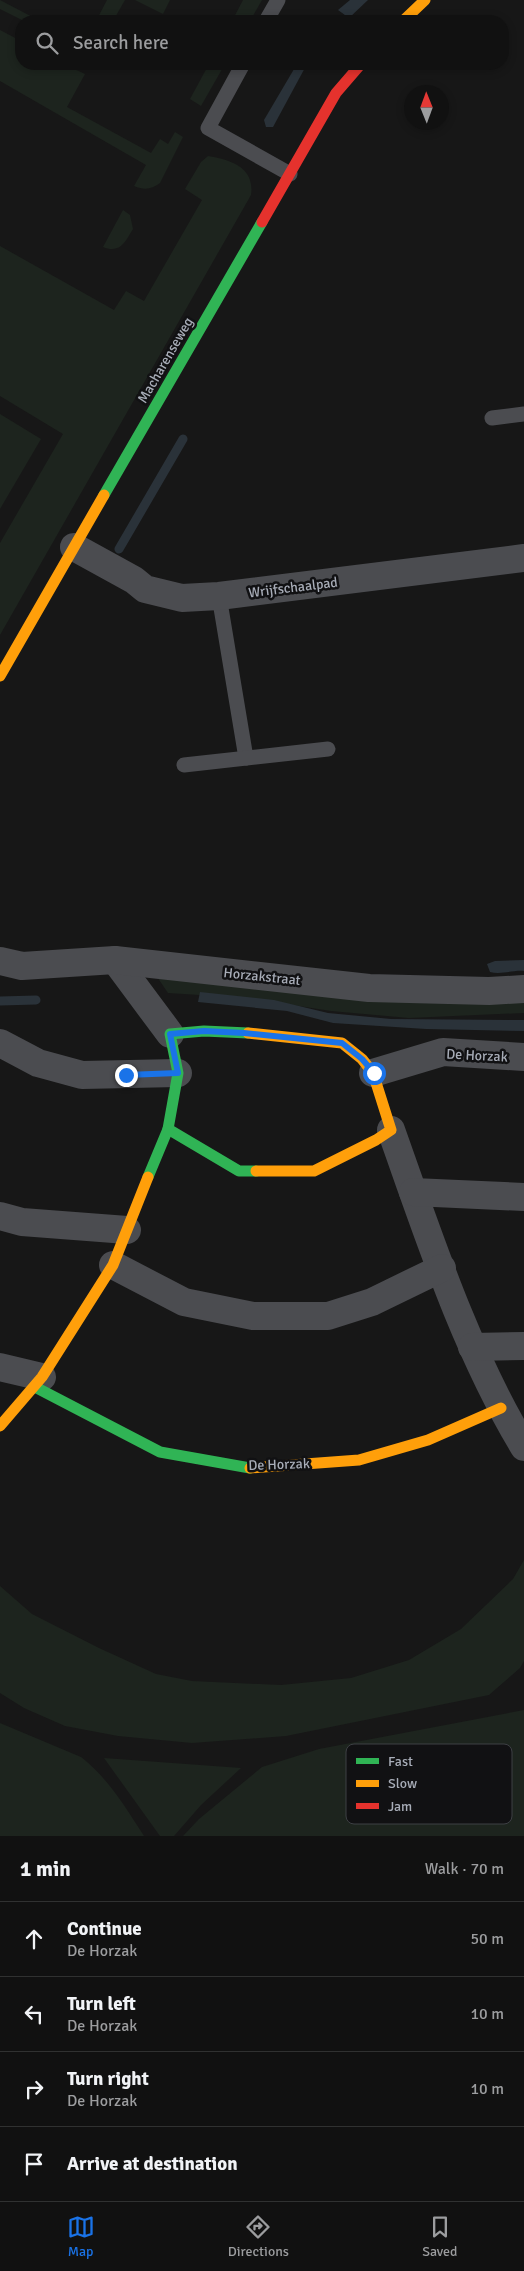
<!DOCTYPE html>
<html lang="en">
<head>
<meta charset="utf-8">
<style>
  :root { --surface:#111; --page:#1e1f1f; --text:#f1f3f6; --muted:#9c9d9f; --line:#303131; --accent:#1a73e8 }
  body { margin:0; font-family:Signika,sans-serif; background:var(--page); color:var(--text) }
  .compass { position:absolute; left:404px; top:85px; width:45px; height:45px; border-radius:50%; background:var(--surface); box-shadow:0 2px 8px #0003; rotate:359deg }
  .stop { position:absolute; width:15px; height:15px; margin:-11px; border:4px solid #1a73e8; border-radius:50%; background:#fff }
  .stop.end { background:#1a73e8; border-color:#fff; box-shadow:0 1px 5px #0008 }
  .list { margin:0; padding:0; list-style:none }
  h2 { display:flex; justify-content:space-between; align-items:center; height:65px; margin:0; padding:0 20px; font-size:21px }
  h2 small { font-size:16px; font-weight:400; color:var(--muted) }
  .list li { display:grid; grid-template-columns:32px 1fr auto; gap:15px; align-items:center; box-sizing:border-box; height:75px; padding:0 20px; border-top:1px solid var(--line) }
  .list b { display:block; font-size:19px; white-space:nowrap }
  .list p { margin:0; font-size:16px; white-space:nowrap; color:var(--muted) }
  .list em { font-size:16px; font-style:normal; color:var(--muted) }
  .icon { flex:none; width:28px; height:28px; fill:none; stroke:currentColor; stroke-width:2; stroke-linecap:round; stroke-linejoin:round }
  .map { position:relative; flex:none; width:524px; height:1836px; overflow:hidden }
  .search { position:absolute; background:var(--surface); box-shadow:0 2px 8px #0003; left:15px; right:15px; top:15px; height:55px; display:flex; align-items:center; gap:12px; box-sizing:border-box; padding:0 18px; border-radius:20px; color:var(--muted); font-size:19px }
  .sheet { height:365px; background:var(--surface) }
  nav { display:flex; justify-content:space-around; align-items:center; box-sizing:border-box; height:70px; border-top:1px solid var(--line); background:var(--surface); font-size:14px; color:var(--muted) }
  nav a { display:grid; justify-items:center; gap:2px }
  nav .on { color:var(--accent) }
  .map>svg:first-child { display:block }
  .green { fill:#1d241e }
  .water { fill:#2a3239 }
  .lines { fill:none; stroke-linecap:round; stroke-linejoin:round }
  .stream { stroke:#2a3239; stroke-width:9 }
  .lane { stroke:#4b4c50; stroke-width:15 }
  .street { stroke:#4b4c50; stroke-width:28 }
  .fast { stroke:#30b455; stroke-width:11 }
  .slow { stroke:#ff9f0a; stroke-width:11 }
  .jam { stroke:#e5322d; stroke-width:11 }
  .route { stroke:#1a73e8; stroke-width:6 }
  .labels { text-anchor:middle; stroke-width:5; stroke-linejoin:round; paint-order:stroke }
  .street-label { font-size:14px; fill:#a8adb8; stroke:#111113 }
  .key { fill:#111113; stroke:#3e4045; stroke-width:1 }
  .key-label { font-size:14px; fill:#a8adb8 }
</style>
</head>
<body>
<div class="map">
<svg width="524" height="1836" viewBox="0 0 524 1836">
  <rect width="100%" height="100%" fill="#171717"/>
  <g class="green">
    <polygon points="0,0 40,21 24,21 0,9"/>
    <polygon points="107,0 125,0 113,21 96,21"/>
    <polygon points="135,0 170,0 163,14"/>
    <polygon points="243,0 262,0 250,21 232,21"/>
    <path d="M0,30L21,41V64H64L85,74L67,107L151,153L160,139L168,144L175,132L183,137L160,183C151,190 144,190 134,186L146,165L0,81Z"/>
    <polygon points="209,64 225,64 201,106 190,99"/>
    <path d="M208,156C232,160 255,168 251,195L0,635V543L63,434L0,396V246L114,310L126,291L144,301L202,200L185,189L201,162Z"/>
    <path d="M123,210L130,215L133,229C125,242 120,254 103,247Z"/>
    <polygon points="0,414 41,439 0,509"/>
    <polygon points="151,968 524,988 524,1013 409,1018 331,1011 247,998 168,993"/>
    <polygon points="524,1560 524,1661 520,1668 489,1695 286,1736 192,1743 118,1736 65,1726 24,1708 0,1693 0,1586 32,1614 99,1648 156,1674 192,1681 281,1685 351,1678 409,1660 461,1629 513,1579"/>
    <polygon points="524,1710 524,1836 183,1836 199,1819 262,1767 319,1749"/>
    <path d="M0,1723L81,1757C108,1778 126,1808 144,1836H0Z"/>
    <polygon points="104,1758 241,1768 201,1805 174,1836 160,1836"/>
  </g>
  <g class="water">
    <polygon points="350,0 368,0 349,18 338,10"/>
    <polygon points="297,64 307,64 273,127 266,127 264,120"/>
    <path d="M524,960V971C512,970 501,975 490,972L487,964L495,961Z"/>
    <polygon points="200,992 274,1000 328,1013 391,1019 524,1020 524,1031 426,1029 333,1023 287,1011 198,1002"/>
  </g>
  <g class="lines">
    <g class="stream">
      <polyline points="119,549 183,439"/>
      <polyline points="0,1001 36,1000"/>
    </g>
    <g class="lane">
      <polyline points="266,21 278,0"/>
      <polyline points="243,64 208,128 290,174"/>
      <polyline points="492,418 524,414"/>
      <polyline points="219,596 246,758"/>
      <polyline points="184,765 328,749"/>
    </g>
    <g class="street">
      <polyline points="74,547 134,580 145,589 182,598 219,596 524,558"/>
      <polyline points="115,960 170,1034"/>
      <polyline points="0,961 22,966 115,960 369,988 489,991 524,989"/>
      <polyline points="0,1043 38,1063 82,1075 178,1073"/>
      <polyline points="373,1073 443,1052 524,1057"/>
      <path d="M391,1130C429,1237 465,1349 524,1447"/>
      <polyline points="413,1192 524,1197"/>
      <polyline points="0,1216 22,1222 127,1230"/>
      <polyline points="113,1265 184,1302 253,1316 328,1316 372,1302 442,1268"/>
      <polyline points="472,1347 524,1346"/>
      <polyline points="0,1367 42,1377"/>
    </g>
    <g class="fast">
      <polyline points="104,495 262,222"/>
      <polyline points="168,1129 239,1171 256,1171"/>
      <polyline points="148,1177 168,1129 178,1073 170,1034 204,1031 248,1033"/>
      <polyline points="35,1387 160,1452 250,1468"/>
    </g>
    <g class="slow">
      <polyline points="403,21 425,0"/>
      <polyline points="0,676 104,495"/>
      <polyline points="248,1033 342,1043 362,1059 373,1073 391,1130 376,1140 314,1171 256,1171"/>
      <polyline points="0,1426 42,1377 113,1265 148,1177"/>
      <polyline points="250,1468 359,1460 428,1440 501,1408"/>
    </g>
    <polyline class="jam" points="262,222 336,93 361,64"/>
  </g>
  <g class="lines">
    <polyline class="route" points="126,1075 178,1073 170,1034 204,1031 244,1033 342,1043 362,1059 374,1073"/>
  </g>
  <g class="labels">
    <g class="street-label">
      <text transform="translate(165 360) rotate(-60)" y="5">Macharenseweg</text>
      <text transform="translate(293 587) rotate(-7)" y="5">Wrijfschaalpad</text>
      <text transform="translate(262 976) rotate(6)" y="5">Horzakstraat</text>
      <text transform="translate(477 1055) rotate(3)" y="5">De Horzak</text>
      <text transform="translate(279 1464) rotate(-2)" y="5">De Horzak</text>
    </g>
  </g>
  <rect x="346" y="1744" width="166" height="80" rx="8" class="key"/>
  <rect x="356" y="1758" width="23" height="6" fill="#30b455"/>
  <rect x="356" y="1780" width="23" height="7" fill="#ff9f0a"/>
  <rect x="356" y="1803" width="23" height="6" fill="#e5322d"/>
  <g class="key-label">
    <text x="388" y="1766">Fast</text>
    <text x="388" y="1788">Slow</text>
    <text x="388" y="1811">Jam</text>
  </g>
</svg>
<svg class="compass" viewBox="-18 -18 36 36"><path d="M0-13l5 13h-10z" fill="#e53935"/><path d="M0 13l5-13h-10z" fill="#9c9d9f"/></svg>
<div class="stop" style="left:374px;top:1073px"></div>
<div class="stop end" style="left:126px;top:1075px"></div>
<div class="search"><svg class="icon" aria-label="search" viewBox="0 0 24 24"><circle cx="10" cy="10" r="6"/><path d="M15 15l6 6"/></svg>Search here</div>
</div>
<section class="sheet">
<h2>1 min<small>Walk · 70 m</small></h2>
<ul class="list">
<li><svg class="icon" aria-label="ahead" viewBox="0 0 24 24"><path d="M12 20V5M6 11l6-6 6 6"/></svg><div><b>Continue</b><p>De Horzak</p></div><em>50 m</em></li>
<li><svg class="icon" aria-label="left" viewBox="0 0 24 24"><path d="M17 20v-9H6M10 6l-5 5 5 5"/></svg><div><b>Turn left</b><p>De Horzak</p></div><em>10 m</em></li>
<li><svg class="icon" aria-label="right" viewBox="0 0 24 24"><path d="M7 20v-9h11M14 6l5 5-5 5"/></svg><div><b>Turn right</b><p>De Horzak</p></div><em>10 m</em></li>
<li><svg class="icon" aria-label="arrive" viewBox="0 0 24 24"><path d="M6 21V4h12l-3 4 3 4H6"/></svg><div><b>Arrive at destination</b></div></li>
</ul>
</section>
<nav>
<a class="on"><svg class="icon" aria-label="map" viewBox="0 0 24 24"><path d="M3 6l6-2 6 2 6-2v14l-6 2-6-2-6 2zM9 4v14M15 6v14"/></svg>Map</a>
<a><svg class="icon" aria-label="directions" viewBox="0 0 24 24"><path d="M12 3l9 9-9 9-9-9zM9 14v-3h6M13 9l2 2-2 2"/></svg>Directions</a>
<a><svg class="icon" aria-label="saved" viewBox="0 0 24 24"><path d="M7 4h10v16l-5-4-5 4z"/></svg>Saved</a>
</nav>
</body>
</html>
